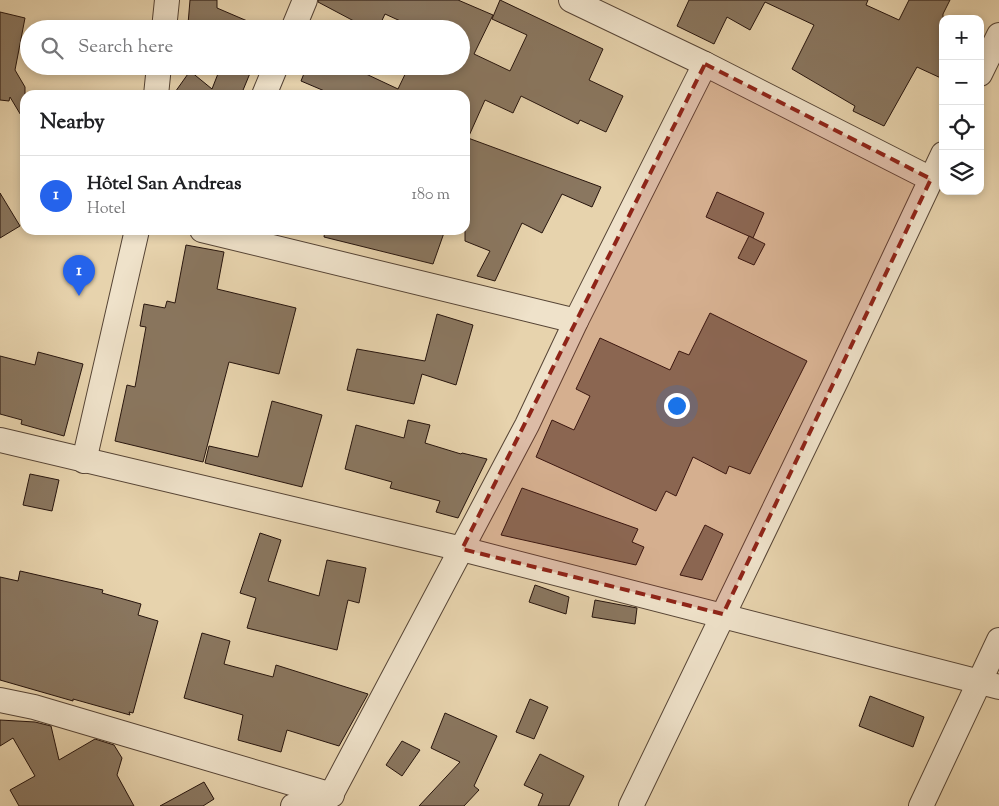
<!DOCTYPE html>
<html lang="en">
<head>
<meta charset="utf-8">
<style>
  :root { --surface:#fff; --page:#f6f6f6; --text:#202124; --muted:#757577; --line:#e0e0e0; --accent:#2563eb }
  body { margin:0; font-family:"Sorts Mill Goudy",serif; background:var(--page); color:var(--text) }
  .controls { position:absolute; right:15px; top:15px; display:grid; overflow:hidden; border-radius:10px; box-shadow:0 2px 8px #0003 }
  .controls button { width:45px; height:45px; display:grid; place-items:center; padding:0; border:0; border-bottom:1px solid var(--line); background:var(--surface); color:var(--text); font:25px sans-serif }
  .you { position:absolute; left:676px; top:405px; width:18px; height:18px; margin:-12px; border:4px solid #fff; border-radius:50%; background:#1a73e8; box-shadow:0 0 0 8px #1a73e833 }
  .badge { display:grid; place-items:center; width:32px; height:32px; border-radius:50%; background:var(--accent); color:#fff; font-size:16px; font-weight:700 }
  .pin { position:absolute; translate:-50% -41px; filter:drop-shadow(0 1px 2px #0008) }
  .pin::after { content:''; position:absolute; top:26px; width:18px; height:15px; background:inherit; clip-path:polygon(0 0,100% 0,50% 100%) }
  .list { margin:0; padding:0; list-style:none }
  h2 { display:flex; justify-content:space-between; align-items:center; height:65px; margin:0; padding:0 20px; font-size:21px }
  h2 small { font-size:16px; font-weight:400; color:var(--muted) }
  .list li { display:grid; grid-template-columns:32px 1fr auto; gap:15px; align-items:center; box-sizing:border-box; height:80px; padding:0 20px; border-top:1px solid var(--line) }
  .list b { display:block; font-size:19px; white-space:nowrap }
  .list p { margin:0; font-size:16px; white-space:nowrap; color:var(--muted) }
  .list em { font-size:16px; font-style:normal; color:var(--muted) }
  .icon { flex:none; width:28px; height:28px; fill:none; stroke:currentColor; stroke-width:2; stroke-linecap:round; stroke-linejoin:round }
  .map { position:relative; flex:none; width:999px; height:806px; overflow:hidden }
  .search { position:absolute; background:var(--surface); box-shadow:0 2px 8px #0003; left:20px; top:20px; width:450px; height:55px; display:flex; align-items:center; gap:12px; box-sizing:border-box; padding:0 18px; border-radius:28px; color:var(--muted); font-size:19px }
  .panel { position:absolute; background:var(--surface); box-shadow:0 2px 8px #0003; left:20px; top:90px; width:450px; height:145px; border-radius:15px }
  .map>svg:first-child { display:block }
  .building { fill:#8a7760; stroke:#26140d }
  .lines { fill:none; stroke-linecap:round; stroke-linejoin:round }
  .minor-casing { stroke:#564435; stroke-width:26 }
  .minor { stroke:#efe2ca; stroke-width:24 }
  .marked { fill:#8f2418; fill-opacity:0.2; stroke:#8f2418; stroke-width:4; stroke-dasharray:10 6; stroke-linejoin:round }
</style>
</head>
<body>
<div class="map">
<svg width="999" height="806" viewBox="0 0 999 806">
  <rect width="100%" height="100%" fill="#e7d3ad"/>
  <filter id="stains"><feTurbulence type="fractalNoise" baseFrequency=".004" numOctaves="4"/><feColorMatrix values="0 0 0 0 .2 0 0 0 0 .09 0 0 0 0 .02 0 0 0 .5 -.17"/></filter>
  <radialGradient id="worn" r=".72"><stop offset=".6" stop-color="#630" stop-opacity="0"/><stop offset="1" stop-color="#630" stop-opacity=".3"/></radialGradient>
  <g class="building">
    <polygon points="190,0 217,0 217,8 266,29 214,29 188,24"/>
    <polygon points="318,0 458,0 493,15 474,54 510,71 527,35 492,19 500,0 603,49 589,80 623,96 606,132 580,120 578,124 521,96 513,113 485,100 468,138 601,187 592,207 562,194 542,233 522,223 495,281 477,276 490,251 465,241 465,95 334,95 301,81 307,66 349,66 398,89 409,66 461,66 461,29 418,29 385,14 378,29 369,29 318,2"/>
    <polygon points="689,0 868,0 866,5 899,20 909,0 950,0 943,14 943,79 917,67 884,126 853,111 855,106 792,69 814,25 765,2 750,30 727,17 714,44 677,26"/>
    <polygon points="0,12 25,18 15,70 25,87 25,122 10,97 9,101 0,100"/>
    <polygon points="221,66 253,66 241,95 173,95 190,71 212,89"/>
    <polygon points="717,192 764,213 753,238 706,217"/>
    <polygon points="0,193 20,226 0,238"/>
    <polygon points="325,230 445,230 433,264 324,237"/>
    <polygon points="749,236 765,244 754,265 738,258"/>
    <polygon points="186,245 224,252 217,289 296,308 279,374 229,362 203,462 115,441 127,385 135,387 146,327 140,326 144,304 165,308 167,301 175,303"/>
    <polygon points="710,313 807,361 750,474 729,466 726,474 693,457 676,496 666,491 656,511 536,457 552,420 574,430 590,396 576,389 600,338 670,370 679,351 689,355"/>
    <polygon points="437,314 473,325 456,385 422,374 414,404 347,390 357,349 425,361"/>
    <polygon points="38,352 83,364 64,436 21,424 22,420 0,414 0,356 35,365"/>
    <polygon points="272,401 322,415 302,487 205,463 209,446 258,457"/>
    <polygon points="408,420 430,425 425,443 461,454 462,453 487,459 458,518 436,512 440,501 390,488 392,482 345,469 356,425 404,438"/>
    <polygon points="30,474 59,480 52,511 23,505"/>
    <polygon points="522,488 638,529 632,542 644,547 636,565 501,535"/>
    <polygon points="705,525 723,534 702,580 680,575"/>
    <polygon points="260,533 281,540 268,581 319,596 327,560 366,568 359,603 348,600 337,650 247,628 256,598 240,593"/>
    <polygon points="20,571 103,590 102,593 141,604 138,615 158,621 133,713 129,712 130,715 73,699 73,701 0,680 0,577 18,581"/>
    <polygon points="535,585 569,597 566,614 529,602"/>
    <polygon points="595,600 637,608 635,624 592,617"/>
    <polygon points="202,633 230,641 224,664 273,677 276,665 368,694 339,746 287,730 281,752 238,740 243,715 184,698"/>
    <polygon points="870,696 924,717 913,747 859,726"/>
    <polygon points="530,699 548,707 534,739 516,732"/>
    <polygon points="445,713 497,736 474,786 479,790 464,806 419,806 460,762 431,748"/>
    <polygon points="0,720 35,722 51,726 59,760 95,739 114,745 122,758 117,775 134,806 19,806 10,790 35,776 13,738 0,746"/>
    <polygon points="402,741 420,750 402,776 386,765"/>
    <polygon points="540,754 584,776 569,806 538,806 543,794 524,785"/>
    <polygon points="204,782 214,799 203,806 160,806"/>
  </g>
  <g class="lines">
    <g class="minor-casing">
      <g id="minor">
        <polyline points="571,0 705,64 931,179"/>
        <polyline points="164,29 167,0"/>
        <polyline points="293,29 305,0"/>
        <polyline points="980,74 999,35"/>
        <polyline points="156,95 159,66"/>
        <polyline points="264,95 276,66"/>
        <polyline points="202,230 576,321"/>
        <polyline points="0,440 462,549 999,687"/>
        <polyline points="84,461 137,230"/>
        <polyline points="0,700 34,707 332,795"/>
        <polyline points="293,806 331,795 527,425 576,321 705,64"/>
        <polyline points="631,806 837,379 943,154"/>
        <polyline points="921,806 999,640"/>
      </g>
    </g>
    <use href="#minor" class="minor"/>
  </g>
  <path class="marked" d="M705,64L931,179L723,614L462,549Z"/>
  <rect width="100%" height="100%" filter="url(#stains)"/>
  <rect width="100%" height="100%" fill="url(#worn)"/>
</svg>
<div class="controls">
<button>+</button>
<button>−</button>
<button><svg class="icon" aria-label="locate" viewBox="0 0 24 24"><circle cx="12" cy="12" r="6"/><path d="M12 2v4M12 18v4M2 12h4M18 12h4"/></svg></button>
<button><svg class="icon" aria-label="layers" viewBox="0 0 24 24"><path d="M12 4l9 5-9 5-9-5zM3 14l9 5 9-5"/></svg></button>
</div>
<div class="you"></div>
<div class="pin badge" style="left:79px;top:296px">1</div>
<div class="search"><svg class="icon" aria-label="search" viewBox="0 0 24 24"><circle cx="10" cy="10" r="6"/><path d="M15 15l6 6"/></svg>Search here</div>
<section class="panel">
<h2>Nearby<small></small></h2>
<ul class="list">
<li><span class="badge">1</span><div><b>Hôtel San Andreas</b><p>Hotel</p></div><em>180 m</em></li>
</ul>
</section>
</div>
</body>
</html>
